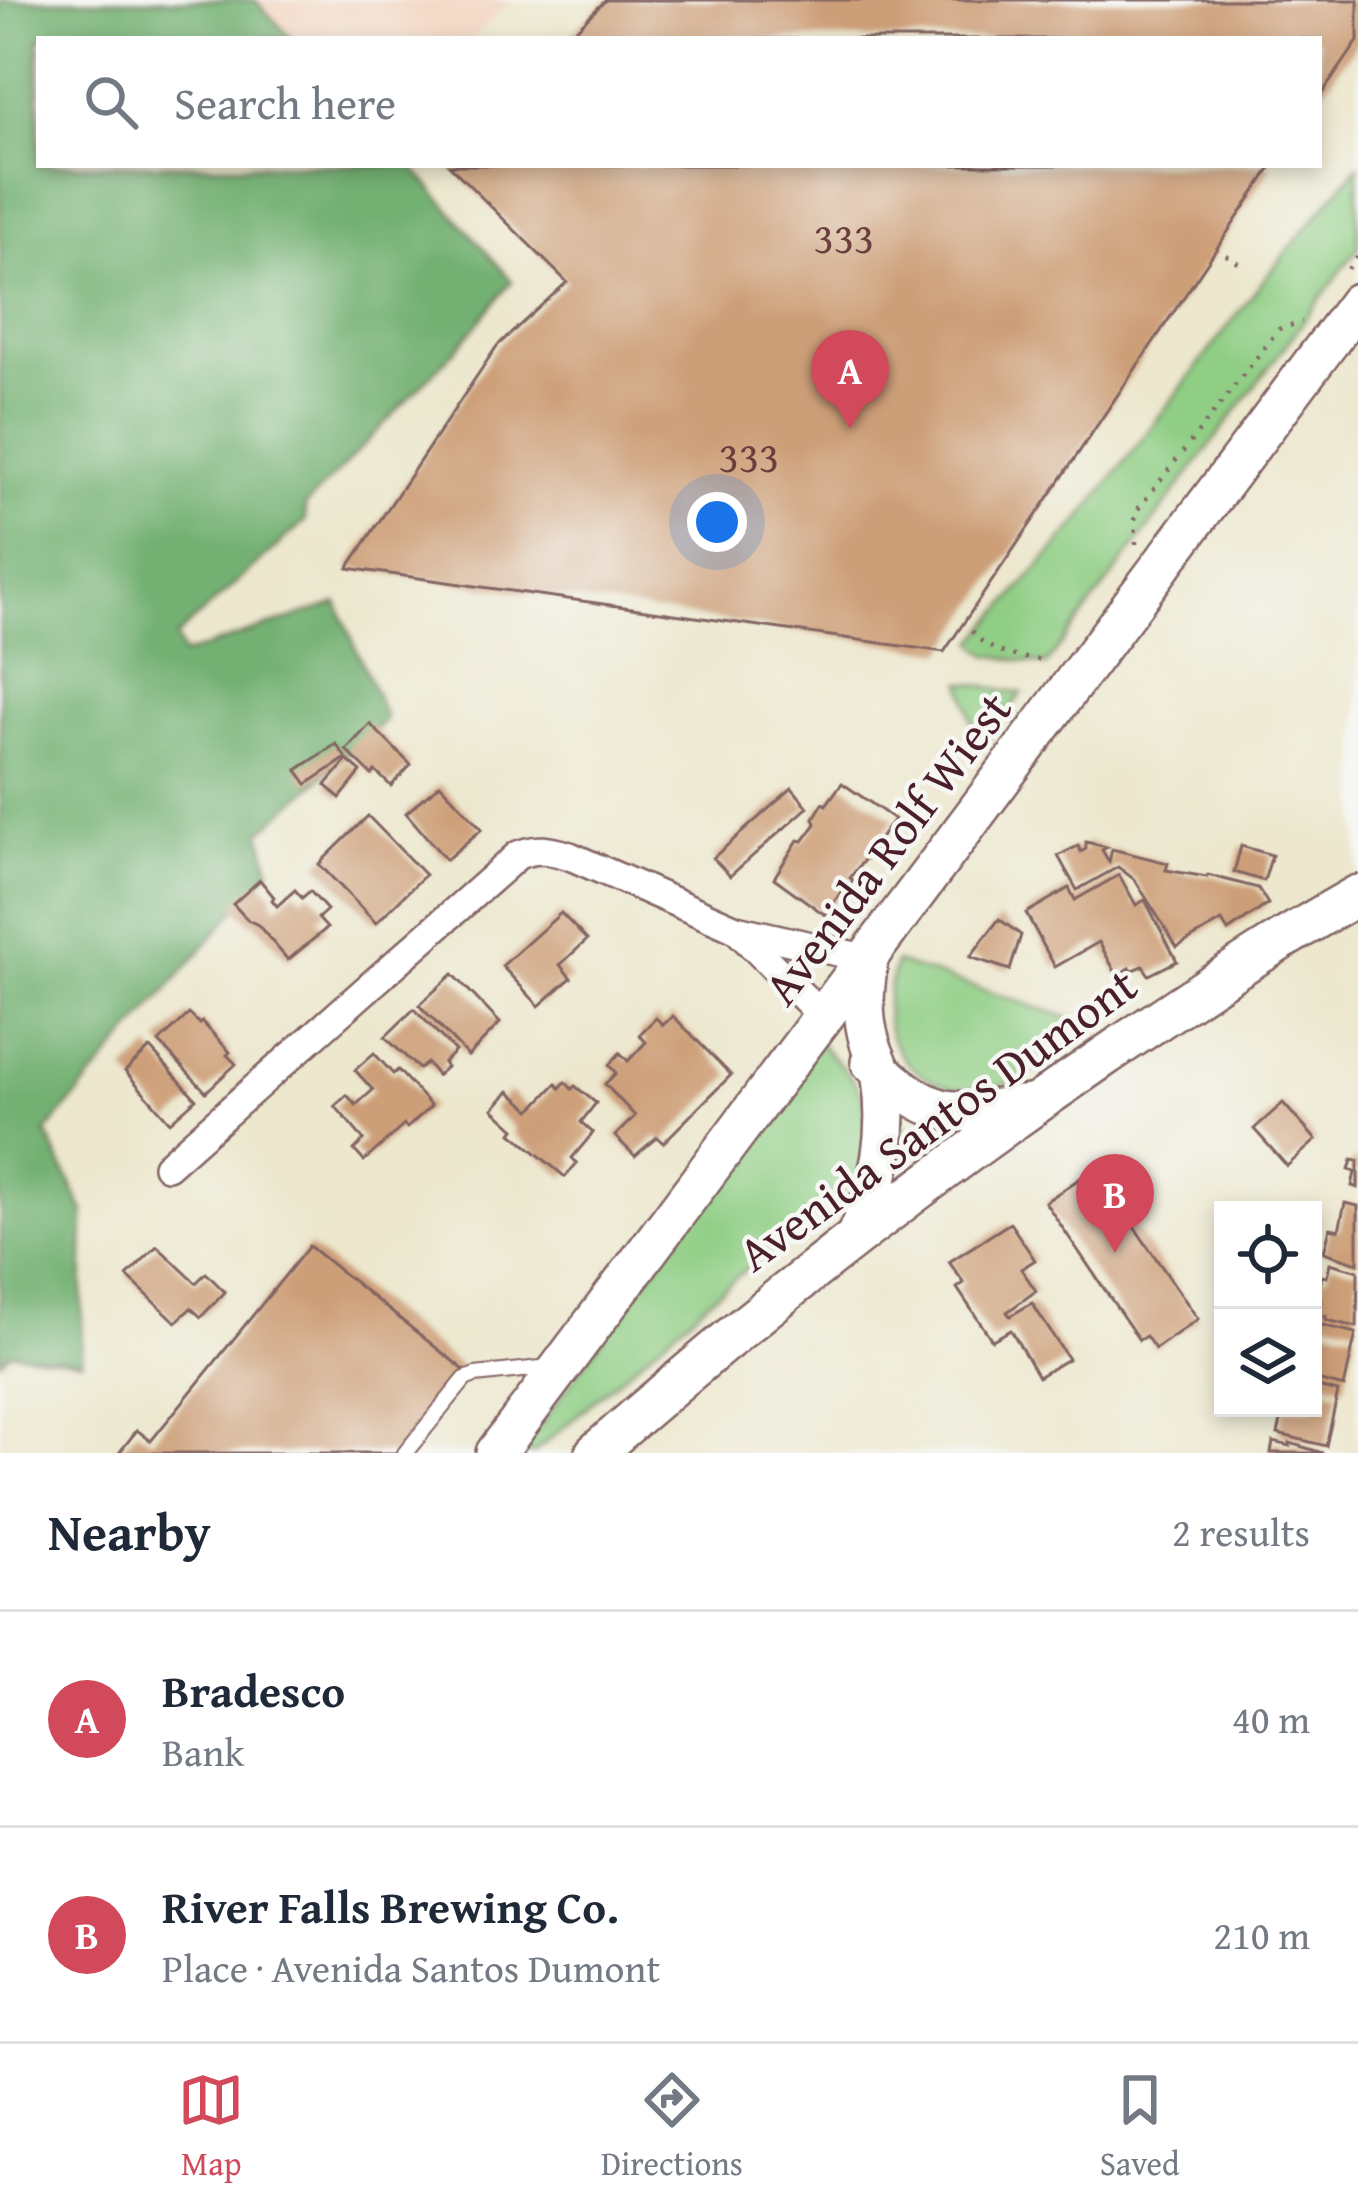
<!DOCTYPE html>
<html lang="en">
<head>
<meta charset="utf-8">
<style>
  :root { --surface:#fff; --page:#f2f2f3; --text:#1f2937; --muted:#747a83; --line:#e0e1e3; --accent:#d1495b }
  body { margin:0; font-family:"Gentium Book Plus",serif; background:var(--page); color:var(--text) }
  .controls { position:absolute; right:36px; bottom:36px; display:grid; overflow:hidden; border-radius:0px; box-shadow:0 6px 18px #0003 }
  .controls button { width:108px; height:108px; display:grid; place-items:center; padding:0; border:0; border-bottom:3px solid var(--line); background:var(--surface); color:var(--text); font:60px sans-serif }
  .you { position:absolute; left:717px; top:522px; width:42px; height:42px; margin:-30px; border:9px solid #fff; border-radius:50%; background:#1a73e8; box-shadow:0 0 0 18px #1a73e833 }
  .badge { display:grid; place-items:center; width:78px; height:78px; border-radius:50%; background:var(--accent); color:#fff; font-size:39px; font-weight:700 }
  .pin { position:absolute; translate:-50% -99px; filter:drop-shadow(0 3px 6px #0008) }
  .pin::after { content:''; position:absolute; top:63px; width:42px; height:36px; background:inherit; clip-path:polygon(0 0,100% 0,50% 100%) }
  .list { margin:0; padding:0; list-style:none }
  h2 { display:flex; justify-content:space-between; align-items:center; height:156px; margin:0; padding:0 48px; font-size:51px }
  h2 small { font-size:39px; font-weight:400; color:var(--muted) }
  .list li { display:grid; grid-template-columns:78px 1fr auto; gap:36px; align-items:center; box-sizing:border-box; height:216px; padding:0 48px; border-top:3px solid var(--line) }
  .list b { display:block; font-size:45px; white-space:nowrap }
  .list p { margin:0; font-size:39px; white-space:nowrap; color:var(--muted) }
  .list em { font-size:39px; font-style:normal; color:var(--muted) }
  .icon { flex:none; width:66px; height:66px; fill:none; stroke:currentColor; stroke-width:2; stroke-linecap:round; stroke-linejoin:round }
  .map { position:relative; flex:none; width:1358px; height:1453px; overflow:hidden }
  .search { position:absolute; background:var(--surface); box-shadow:0 6px 18px #0003; left:36px; right:36px; top:36px; height:132px; display:flex; align-items:center; gap:30px; box-sizing:border-box; padding:0 42px; border-radius:0px; color:var(--muted); font-size:45px }
  .sheet { height:588px; background:var(--surface) }
  nav { display:flex; justify-content:space-around; align-items:center; box-sizing:border-box; height:168px; border-top:3px solid var(--line); background:var(--surface); font-size:33px; color:var(--muted) }
  nav a { display:grid; justify-items:center; gap:6px }
  nav .on { color:var(--accent) }
  .map>svg:first-child { display:block }
  .built { fill:#f3d4bf }
  .green { fill:#8fce84; stroke:#6c7658; stroke-width:3 }
  .forest { fill:#73b172; stroke:#5e684e; stroke-width:3 }
  .building { fill:#cd9f78 }
  .lines { fill:none; stroke-linecap:round; stroke-linejoin:round }
  .service-casing { stroke:#836564; stroke-width:18 }
  .minor-casing { stroke:#836564; stroke-width:32 }
  .primary-casing { stroke:#836564; stroke-width:44 }
  .path { stroke:#836564; stroke-width:4.5; stroke-dasharray:3 9; stroke-linecap:butt }
  .service { stroke:#fff; stroke-width:14 }
  .minor { stroke:#fff; stroke-width:27 }
  .primary { stroke:#fff; stroke-width:39 }
  .labels { text-anchor:middle; stroke-width:9; stroke-linejoin:round; paint-order:stroke }
  .number-label { font-size:42px; fill:#6b3f3e }
  .street-label { font-size:48px; fill:#4a1f2b; stroke:#f6f6f2 }
</style>
</head>
<body>
<div class="map">
<svg width="1358" height="1453" viewBox="0 0 1358 1453">
  <rect width="100%" height="100%" fill="#f6f6f2"/>
  <filter id="ink" filterUnits="userSpaceOnUse"><feTurbulence type="fractalNoise" baseFrequency=".00833" numOctaves="2"/><feDisplacementMap in="SourceGraphic" scale="24" xChannelSelector="R" yChannelSelector="G"/><feConvolveMatrix kernelMatrix="1 2 1 2 8 2 1 2 1" color-interpolation-filters="sRGB"/></filter>
  <filter id="wash" filterUnits="userSpaceOnUse"><feTurbulence type="fractalNoise" baseFrequency=".004" numOctaves="4" result="noise"/><feDisplacementMap in="SourceGraphic" scale="48" xChannelSelector="R" yChannelSelector="G"/><feGaussianBlur stdDeviation="2.7" result="paint"/><feColorMatrix in="noise" values="0 0 0 0 0 0 0 0 0 0 0 0 0 0 0 0 0 1.4 0 .05"/><feComposite in="paint" operator="in"/></filter>
  <g filter="url(#wash)">
    <rect width="100%" height="100%" fill="#ece7cd"/>
    <polygon class="built" points="255,0 512,0 473,39 292,39"/>
    <g class="green">
      <polygon points="1358,166 1358,248 1046,665 988,655 974,642 1081,519 1266,277"/>
      <polygon points="962,682 1022,693 979,750"/>
      <path d="M896,962L1095,1026C1065,1047 1035,1076 999,1086C954,1099 900,1077 888,1027C884,1005 890,983 896,962Z"/>
      <path d="M818,1041C830,1055 847,1070 857,1086C875,1114 871,1153 856,1180L717,1293L534,1453H520Z"/>
      <polygon points="894,1119 914,1130 942,1139 899,1165"/>
    </g>
    <polygon class="forest" points="0,0 255,0 292,39 39,39 39,165 411,165 512,281 461,344 305,506 305,521 176,637 183,655 337,603 386,719 261,832 270,869 46,1132 84,1212 81,1361 11,1352 0,1361"/>
    <g id="blocks">
      <g class="building">
        <polygon points="606,0 1358,0 1358,41 1319,98 1319,39 566,39"/>
        <polygon points="449,165 1273,165 944,652 348,568 497,346 567,282"/>
        <polygon points="370,724 411,765 391,786 375,771 372,775 346,750"/>
        <polygon points="336,744 346,758 307,784 297,770"/>
        <polygon points="347,760 361,772 340,798 326,785"/>
        <polygon points="842,783 894,819 878,841 881,843 870,858 867,856 850,878 853,880 844,895 841,892 825,915 774,878 798,840 803,841 816,824 814,818 823,803 826,805"/>
        <polygon points="440,784 482,829 446,860 406,813"/>
        <polygon points="792,788 808,807 730,876 713,858"/>
        <polygon points="368,816 425,875 376,923 319,864"/>
        <polygon points="1086,842 1107,847 1102,850 1109,862 1112,849 1168,863 1166,870 1207,877 1208,875 1258,888 1268,904 1228,931 1222,921 1177,947 1135,880 1118,867 1077,890 1058,856 1078,846 1081,852 1086,849"/>
        <polygon points="1241,846 1272,855 1264,881 1234,872"/>
        <polygon points="1119,875 1136,905 1145,900 1177,961 1149,975 1143,966 1131,971 1130,968 1117,975 1099,942 1055,967 1026,913 1069,888 1075,900"/>
        <polygon points="260,880 274,897 272,900 277,906 295,890 302,898 310,891 327,910 318,918 327,928 288,960 258,925 248,920 233,904"/>
        <polygon points="561,913 587,940 560,965 571,978 539,1006 502,966"/>
        <polygon points="999,919 1021,935 1010,970 970,957"/>
        <polygon points="453,974 500,1023 468,1056 419,1005"/>
        <polygon points="414,1009 455,1051 443,1063 446,1067 437,1075 427,1063 419,1069 385,1037"/>
        <polygon points="189,1014 200,1024 202,1022 230,1052 227,1055 236,1064 206,1092 159,1042"/>
        <polygon points="673,1016 731,1075 663,1143 657,1137 635,1156 615,1136 635,1116 605,1084 616,1073 609,1065 620,1053 628,1061 646,1042 639,1035 656,1018 663,1025"/>
        <polygon points="150,1048 196,1099 170,1122 125,1071"/>
        <polygon points="374,1053 393,1074 398,1070 431,1106 407,1128 404,1125 364,1161 354,1150 364,1140 335,1106 347,1095 356,1105 373,1090 355,1070"/>
        <polygon points="565,1082 572,1089 575,1086 596,1103 581,1122 593,1133 572,1158 577,1163 565,1177 512,1133 515,1129 493,1109 509,1091 531,1110 556,1084 560,1088"/>
        <polygon points="1283,1103 1316,1140 1287,1166 1254,1129"/>
        <polygon points="1352,1160 1358,1161 1358,1188 1352,1186 1355,1172 1349,1170"/>
        <polygon points="1094,1169 1198,1319 1155,1349 1146,1336 1139,1340 1045,1202"/>
        <polygon points="1345,1203 1358,1206 1358,1263 1324,1252 1330,1228 1339,1230"/>
        <polygon points="1010,1223 1035,1260 1021,1269 1036,1291 1007,1312 1010,1316 1032,1303 1068,1359 1038,1377 1011,1330 992,1340 957,1288 964,1283 949,1262"/>
        <polygon points="157,1246 196,1283 206,1273 225,1292 201,1317 191,1308 176,1322 127,1276"/>
        <polygon points="309,1246 464,1370 398,1453 119,1453 137,1430 151,1441"/>
        <polygon points="1330,1263 1358,1271 1357,1327 1326,1320 1326,1316 1319,1315 1322,1302 1317,1300 1322,1276 1327,1277"/>
        <polygon points="1313,1323 1356,1333 1344,1387 1313,1379"/>
        <polygon points="1313,1386 1338,1392 1326,1446 1278,1434 1284,1408 1313,1408"/>
        <polygon points="1273,1442 1290,1446 1290,1443 1323,1453 1271,1453"/>
      </g>
    </g>
  </g>
  <g filter="url(#ink)">
    <use href="#blocks" fill-opacity="0" stroke="#836564" stroke-width="3"/>
    <g class="lines">
      <g class="service-casing">
        <polyline id="service" points="405,1453 465,1379 475,1375 550,1367"/>
      </g>
      <g class="minor-casing">
        <g id="minor">
          <polyline points="736,929 823,1017"/>
          <path d="M167,1166L518,855C537,847 550,850 570,856L736,929L868,959"/>
        </g>
      </g>
      <g class="primary-casing">
        <g id="primary">
          <path d="M871,1062C935,1120 946,1116 1029,1105"/>
          <path d="M858,1232C881,1182 890,1133 882,1078C881,1065 873,1055 870,1043C861,1014 864,988 868,959"/>
          <polyline points="496,1453 1358,303"/>
          <path d="M595,1453C758,1309 925,1179 1105,1056C1188,1000 1270,944 1358,895"/>
        </g>
      </g>
      <g class="path">
        <polyline points="1216,248 1244,267"/>
        <polyline points="1348,269 1358,256"/>
        <polyline points="1136,544 1135,513 1279,329 1302,322"/>
        <path d="M972,631C988,653 1020,659 1047,660"/>
      </g>
      <use href="#service" class="service"/>
      <use href="#minor" class="minor"/>
      <use href="#primary" class="primary"/>
    </g>
  </g>
  <g class="labels">
    <g class="number-label">
      <text x="844" y="253">333</text>
      <text x="749" y="472">333</text>
    </g>
    <g class="street-label">
      <text transform="translate(887 848) rotate(-53)" y="17">Avenida Rolf Wiest</text>
      <text transform="translate(937 1119) rotate(-36)" y="17">Avenida Santos Dumont</text>
    </g>
  </g>
</svg>
<div class="controls">
<button><svg class="icon" aria-label="locate" viewBox="0 0 24 24"><circle cx="12" cy="12" r="6"/><path d="M12 2v4M12 18v4M2 12h4M18 12h4"/></svg></button>
<button><svg class="icon" aria-label="layers" viewBox="0 0 24 24"><path d="M12 4l9 5-9 5-9-5zM3 14l9 5 9-5"/></svg></button>
</div>
<div class="you"></div>
<div class="pin badge" style="left:850px;top:429px">A</div>
<div class="pin badge" style="left:1115px;top:1253px">B</div>
<div class="search"><svg class="icon" aria-label="search" viewBox="0 0 24 24"><circle cx="10" cy="10" r="6"/><path d="M15 15l6 6"/></svg>Search here</div>
</div>
<section class="sheet">
<h2>Nearby<small>2 results</small></h2>
<ul class="list">
<li><span class="badge">A</span><div><b>Bradesco</b><p>Bank</p></div><em>40 m</em></li>
<li><span class="badge">B</span><div><b>River Falls Brewing Co.</b><p>Place · Avenida Santos Dumont</p></div><em>210 m</em></li>
</ul>
</section>
<nav>
<a class="on"><svg class="icon" aria-label="map" viewBox="0 0 24 24"><path d="M3 6l6-2 6 2 6-2v14l-6 2-6-2-6 2zM9 4v14M15 6v14"/></svg>Map</a>
<a><svg class="icon" aria-label="directions" viewBox="0 0 24 24"><path d="M12 3l9 9-9 9-9-9zM9 14v-3h6M13 9l2 2-2 2"/></svg>Directions</a>
<a><svg class="icon" aria-label="saved" viewBox="0 0 24 24"><path d="M7 4h10v16l-5-4-5 4z"/></svg>Saved</a>
</nav>
</body>
</html>
